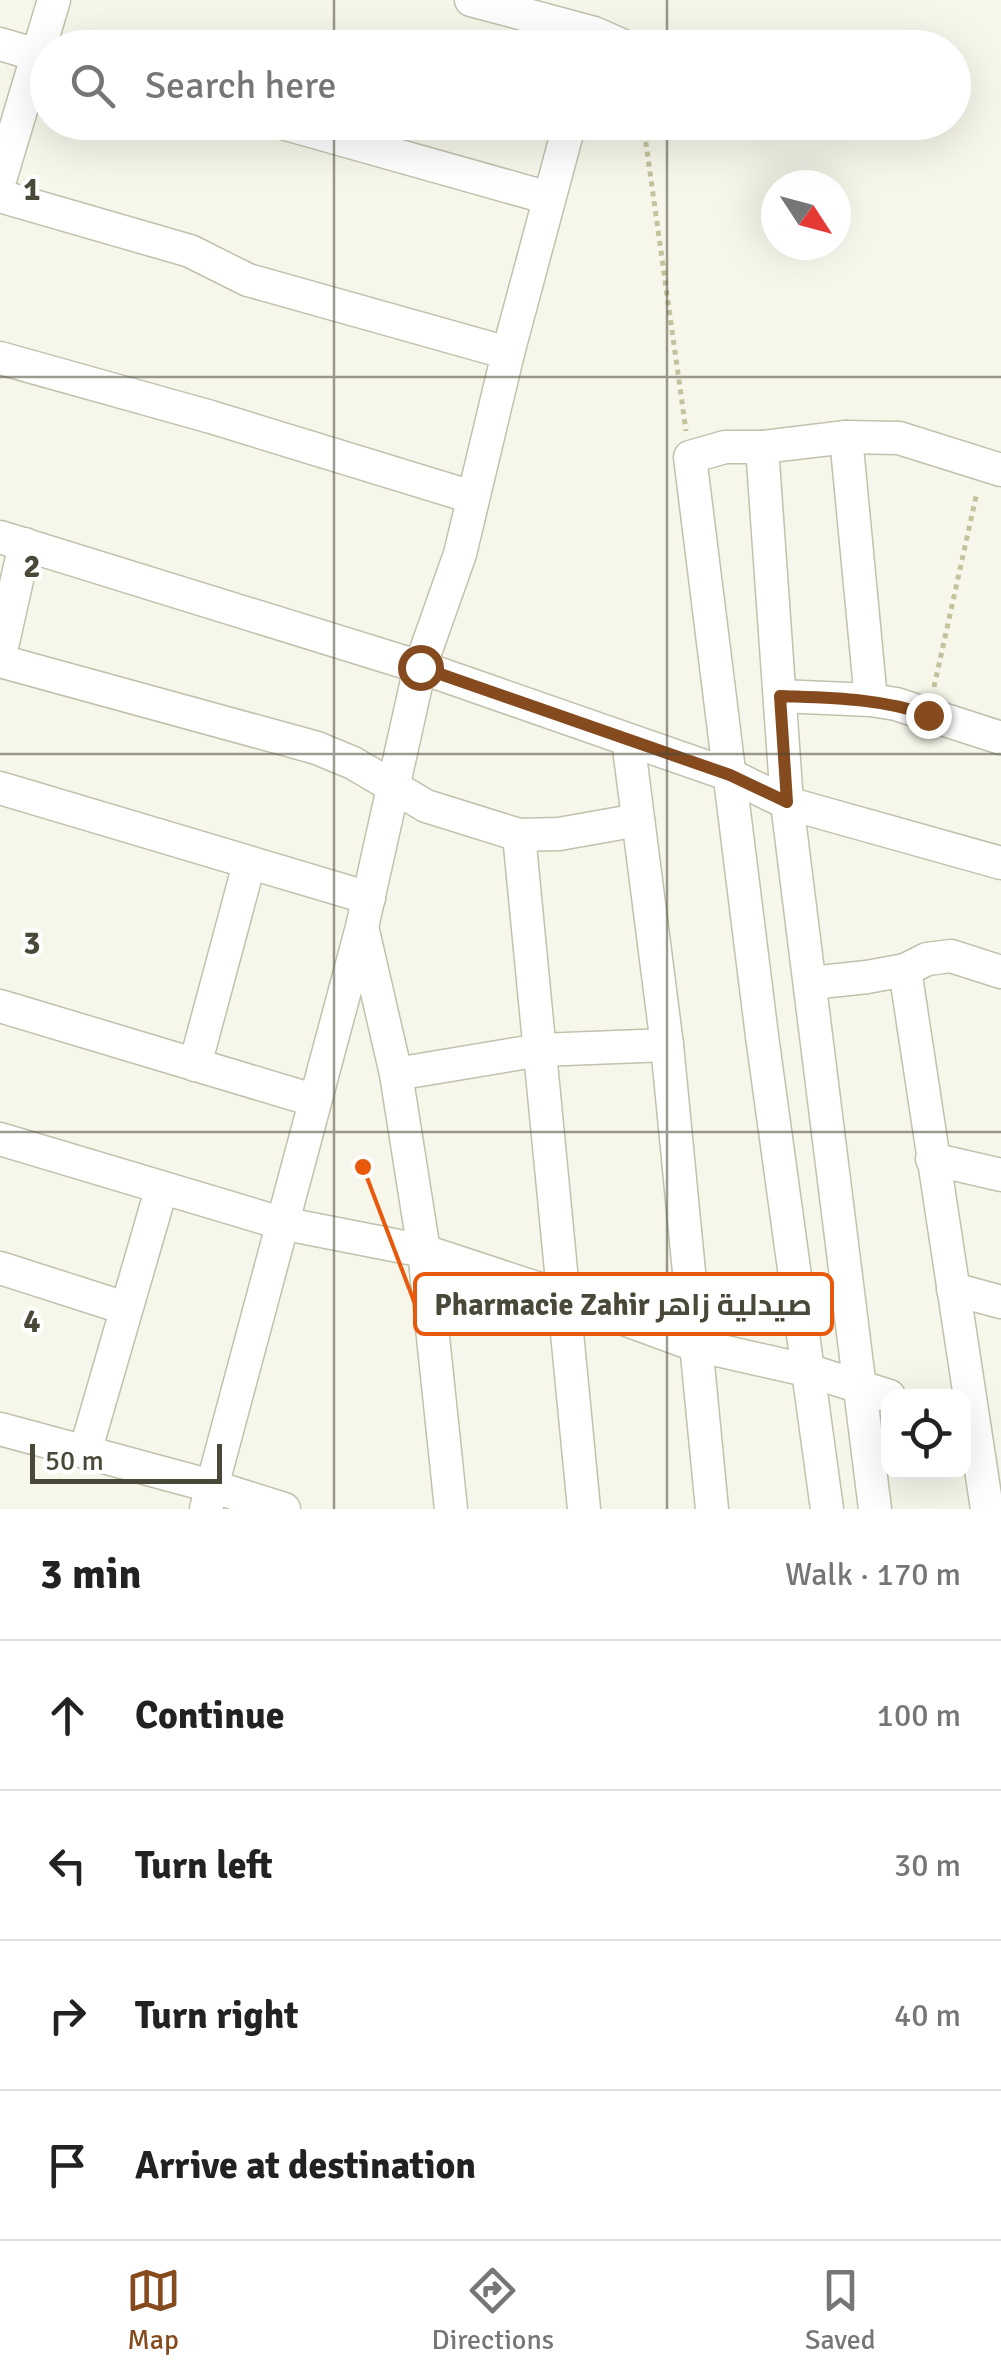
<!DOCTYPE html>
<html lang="en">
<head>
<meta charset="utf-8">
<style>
  :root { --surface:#fff; --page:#f6f6f6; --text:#222; --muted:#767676; --line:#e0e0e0; --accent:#854b1e }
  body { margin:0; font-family:Signika,Cairo,sans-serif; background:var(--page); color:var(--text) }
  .controls { position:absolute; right:30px; bottom:30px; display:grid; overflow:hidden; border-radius:20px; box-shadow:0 10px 40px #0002 }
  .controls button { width:90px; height:90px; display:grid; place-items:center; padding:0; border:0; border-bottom:2px solid var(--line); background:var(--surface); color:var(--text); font:50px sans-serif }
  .compass { position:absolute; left:761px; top:170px; width:90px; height:90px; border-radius:50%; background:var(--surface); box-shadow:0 10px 40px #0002; rotate:126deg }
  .scale { position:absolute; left:30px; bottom:25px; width:192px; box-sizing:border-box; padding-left:10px; border:5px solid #4a4838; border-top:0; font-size:28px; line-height:35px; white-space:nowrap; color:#4a4838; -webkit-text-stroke:8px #fff; paint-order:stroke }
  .stop { position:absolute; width:30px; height:30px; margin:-22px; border:8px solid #854b1e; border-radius:50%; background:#fff }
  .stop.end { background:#854b1e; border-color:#fff; box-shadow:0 2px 10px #0008 }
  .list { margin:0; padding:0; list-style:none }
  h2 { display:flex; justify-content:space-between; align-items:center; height:130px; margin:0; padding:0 40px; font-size:42px }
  h2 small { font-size:32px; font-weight:400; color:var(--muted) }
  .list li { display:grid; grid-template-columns:65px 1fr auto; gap:30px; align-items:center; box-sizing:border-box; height:150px; padding:0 40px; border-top:2px solid var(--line) }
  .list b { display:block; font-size:38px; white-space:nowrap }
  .list em { font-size:32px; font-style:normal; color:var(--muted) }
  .icon { flex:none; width:55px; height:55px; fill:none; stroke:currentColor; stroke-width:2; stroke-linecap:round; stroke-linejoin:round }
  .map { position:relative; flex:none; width:1001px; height:1509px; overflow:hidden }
  .search { position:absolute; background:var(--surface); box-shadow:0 10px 40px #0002; left:30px; right:30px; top:30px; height:110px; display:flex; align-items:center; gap:25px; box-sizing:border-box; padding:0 35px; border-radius:55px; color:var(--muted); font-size:38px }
  .sheet { height:730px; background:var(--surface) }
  nav { display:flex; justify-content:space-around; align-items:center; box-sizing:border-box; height:140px; border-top:2px solid var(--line); background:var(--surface); font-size:28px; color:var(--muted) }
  nav a { display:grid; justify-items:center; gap:5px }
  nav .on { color:var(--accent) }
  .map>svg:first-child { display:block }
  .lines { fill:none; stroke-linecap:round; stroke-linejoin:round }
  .minor-casing { stroke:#c2c1ac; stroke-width:35 }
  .path { stroke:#c4c29d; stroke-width:5; stroke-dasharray:5 5; stroke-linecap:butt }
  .minor { stroke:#fff; stroke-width:32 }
  .route { stroke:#854b1e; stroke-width:12 }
  .grid { fill:none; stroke:#4a4838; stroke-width:2.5; stroke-opacity:0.55 }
  .grid-label { font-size:32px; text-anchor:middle; font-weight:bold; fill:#4a4838; stroke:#fff; stroke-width:8; stroke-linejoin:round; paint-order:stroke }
  .leader { fill:none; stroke:#e8590c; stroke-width:4 }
  .callout-dot { fill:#e8590c; stroke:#fff; stroke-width:4 }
  .callout { fill:#fff; stroke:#e8590c; stroke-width:4 }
  .callout-label { font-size:30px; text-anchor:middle; font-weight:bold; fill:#4a4838 }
</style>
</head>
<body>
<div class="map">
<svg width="1001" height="1509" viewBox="0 0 1001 1509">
  <rect width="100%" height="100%" fill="#f6f6ea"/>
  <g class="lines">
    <g class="minor-casing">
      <g id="minor">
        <polyline points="471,0 594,33 628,48"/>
        <polyline points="0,44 48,58"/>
        <polyline points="279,122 549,198"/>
        <polyline points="0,180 54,0"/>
        <polyline points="0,196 190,251 248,280 508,353"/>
        <polyline points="0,358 211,417 472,497"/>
        <polyline points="846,437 871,700"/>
        <polyline points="762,447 787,803 875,1509"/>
        <polyline points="0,537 420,667 730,775 787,803 1001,863"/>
        <polyline points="0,656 25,544"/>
        <polyline points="0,661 317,748 353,763 426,806 519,835 559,834 638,820"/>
        <polyline points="780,696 871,700 896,704 1001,738"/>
        <polyline points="628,740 667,1045 712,1509"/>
        <polyline points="0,788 369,898"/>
        <polyline points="519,835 584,1509"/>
        <polyline points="363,931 396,1074 424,1251 451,1509"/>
        <polyline points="905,970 987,1509"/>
        <polyline points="811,983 867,977 905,970 927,959 951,956 1001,972"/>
        <polyline points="0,1006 313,1100"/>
        <polyline points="195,1065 249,864"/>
        <polyline points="396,1074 540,1050 667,1045"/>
        <polyline points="0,1139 281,1223 424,1251 564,1297 695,1345 810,1371 889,1396"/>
        <polyline points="932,1159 1001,1175"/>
        <polyline points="0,1268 125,1308"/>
        <polyline points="953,1289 1001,1302"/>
        <polyline points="0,1429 211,1486 284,1509"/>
        <polyline points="85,1452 161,1190"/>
        <polyline points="206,1509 362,927 420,667 460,554 508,353 570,122"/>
        <polyline points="827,1509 762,1036 690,457 725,447 762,447 846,437 899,438 1001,470"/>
      </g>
    </g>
    <g class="path">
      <polyline points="643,122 686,431"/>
      <polyline points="934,687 977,492"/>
    </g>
    <use href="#minor" class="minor"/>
  </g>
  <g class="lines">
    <path class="route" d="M420,667L730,775L787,802L780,696C831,698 879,698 928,715"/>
  </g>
  <path class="grid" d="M334,0V48M667,0V48M334,122V1509M667,122V1509M0,377H1001M0,754H1001M0,1132H1001"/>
  <g class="grid-label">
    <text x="32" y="200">1</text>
    <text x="32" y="577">2</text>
    <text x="32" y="954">3</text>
    <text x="32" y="1332">4</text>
  </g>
  <path class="leader" d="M363 1167L415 1304"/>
  <circle class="callout-dot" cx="363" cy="1167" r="10"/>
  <rect class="callout" x="415" y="1274" width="417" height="60" rx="10"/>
  <g class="callout-label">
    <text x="623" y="1315">Pharmacie Zahir صيدلية زاهر</text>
  </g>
</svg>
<div class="controls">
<button><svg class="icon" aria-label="locate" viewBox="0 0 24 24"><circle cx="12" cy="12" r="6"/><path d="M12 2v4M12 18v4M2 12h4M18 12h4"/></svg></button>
</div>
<svg class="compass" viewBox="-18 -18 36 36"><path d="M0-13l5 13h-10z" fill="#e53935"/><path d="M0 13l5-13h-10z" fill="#767676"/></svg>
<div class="scale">50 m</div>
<div class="stop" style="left:420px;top:667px"></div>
<div class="stop end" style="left:928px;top:715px"></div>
<div class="search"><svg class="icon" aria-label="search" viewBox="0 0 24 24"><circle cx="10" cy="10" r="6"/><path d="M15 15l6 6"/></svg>Search here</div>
</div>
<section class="sheet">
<h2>3 min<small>Walk · 170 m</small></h2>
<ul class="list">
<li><svg class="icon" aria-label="ahead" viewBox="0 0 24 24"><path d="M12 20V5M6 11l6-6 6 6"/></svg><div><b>Continue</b></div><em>100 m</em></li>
<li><svg class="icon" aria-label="left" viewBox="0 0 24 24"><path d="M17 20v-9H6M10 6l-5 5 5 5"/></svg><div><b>Turn left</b></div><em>30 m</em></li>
<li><svg class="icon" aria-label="right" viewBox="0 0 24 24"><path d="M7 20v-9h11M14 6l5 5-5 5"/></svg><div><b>Turn right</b></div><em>40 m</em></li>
<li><svg class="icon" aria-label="arrive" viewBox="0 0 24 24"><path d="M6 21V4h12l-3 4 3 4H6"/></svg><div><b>Arrive at destination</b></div></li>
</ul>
</section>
<nav>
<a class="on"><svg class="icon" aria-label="map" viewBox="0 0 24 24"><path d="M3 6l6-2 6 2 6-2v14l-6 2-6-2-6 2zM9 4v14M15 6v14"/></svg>Map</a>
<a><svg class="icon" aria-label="directions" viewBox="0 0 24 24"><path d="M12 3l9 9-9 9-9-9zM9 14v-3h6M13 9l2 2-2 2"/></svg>Directions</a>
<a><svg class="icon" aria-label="saved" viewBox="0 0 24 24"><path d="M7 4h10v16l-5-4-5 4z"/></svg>Saved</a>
</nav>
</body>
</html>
